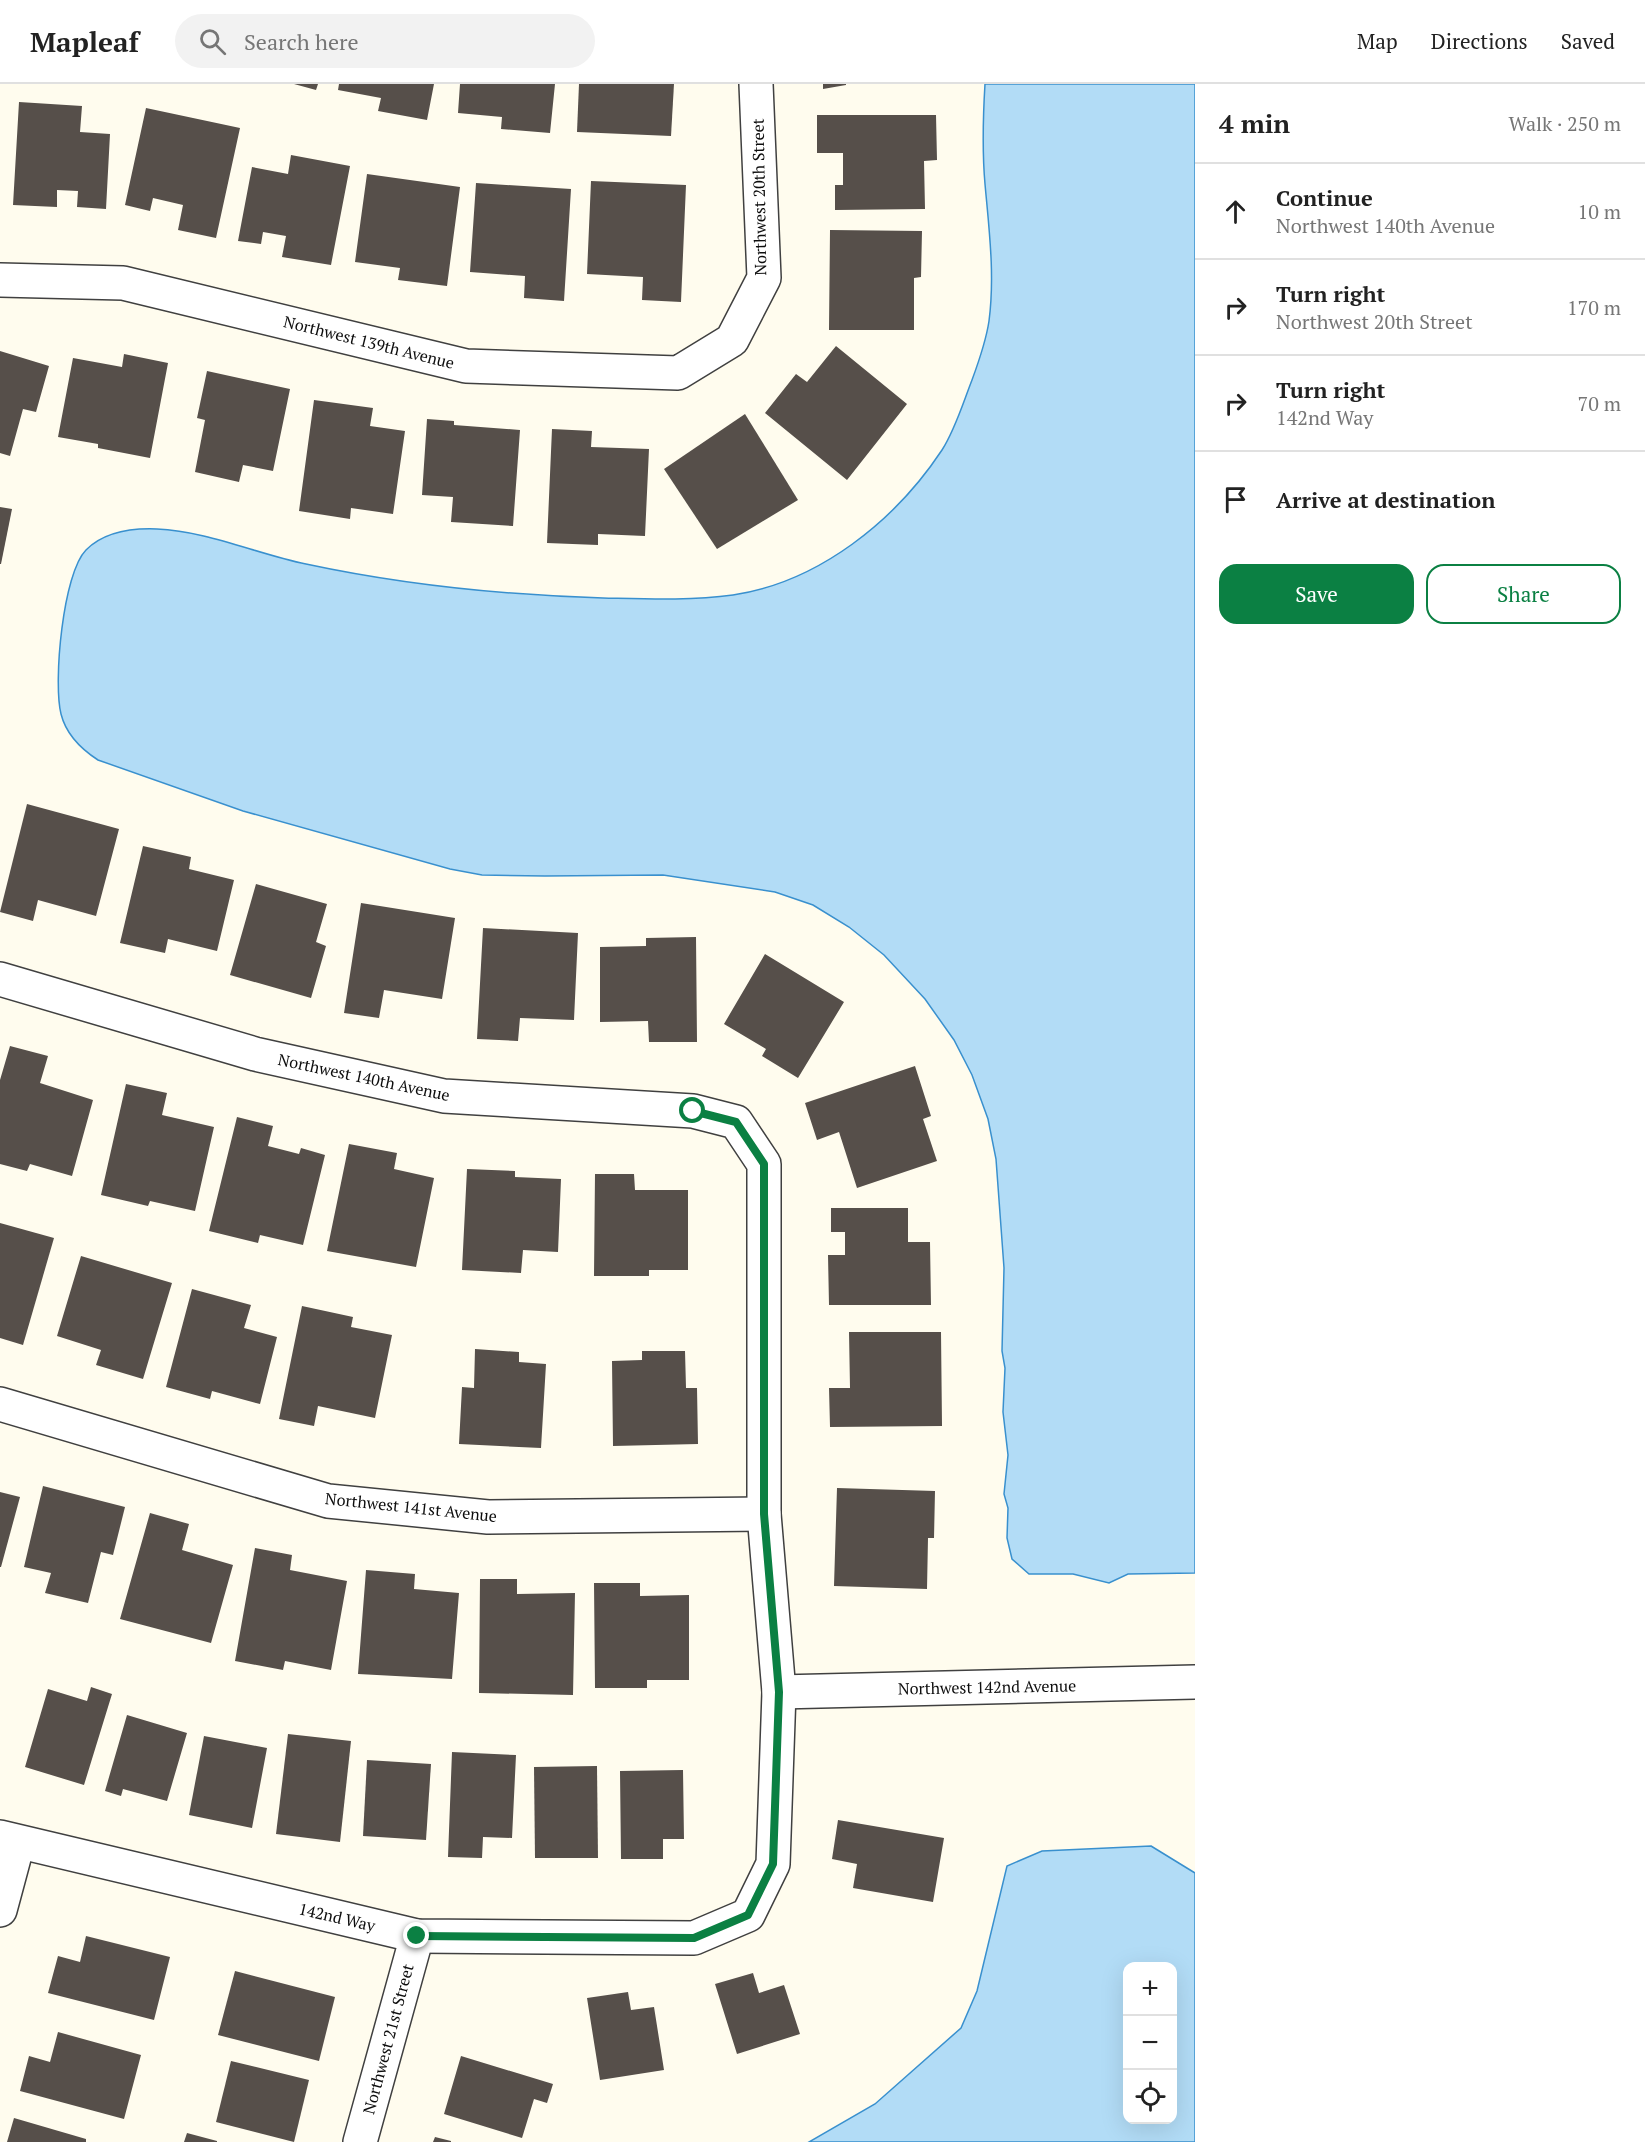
<!DOCTYPE html>
<html lang="en">
<head>
<meta charset="utf-8">
<style>
  :root { --surface:#fff; --page:#f2f2f2; --text:#222; --muted:#767676; --line:#e0e0e0; --accent:#0b8043 }
  body { margin:0; font-family:"PT Serif",serif; background:var(--page); color:var(--text) }
  .controls { position:absolute; right:18px; bottom:18px; display:grid; overflow:hidden; border-radius:12px; box-shadow:0 6px 24px #0002 }
  .controls button { width:54px; height:54px; display:grid; place-items:center; padding:0; border:0; border-bottom:2px solid var(--line); background:var(--surface); color:var(--text); font:30px sans-serif }
  .stop { position:absolute; width:18px; height:18px; margin:-14px; border:4px solid #0b8043; border-radius:50%; background:#fff }
  .stop.end { background:#0b8043; border-color:#fff; box-shadow:0 2px 6px #0008 }
  .list { margin:0; padding:0; list-style:none }
  h2 { display:flex; justify-content:space-between; align-items:center; height:78px; margin:0; padding:0 24px; font-size:26px }
  h2 small { font-size:20px; font-weight:400; color:var(--muted) }
  .list li { display:grid; grid-template-columns:39px 1fr auto; gap:18px; align-items:center; box-sizing:border-box; height:96px; padding:0 24px; border-top:2px solid var(--line) }
  .list b { display:block; font-size:22px; white-space:nowrap }
  .list p { margin:0; font-size:20px; white-space:nowrap; color:var(--muted) }
  .list em { font-size:20px; font-style:normal; color:var(--muted) }
  .actions { display:flex; gap:12px; padding:18px 24px }
  .actions a { flex:1; padding:14px 0; border:2px solid var(--accent); border-radius:18px; text-align:center; font-size:21px; color:var(--accent) }
  .actions .main { background:var(--accent); color:#fff }
  .icon { flex:none; width:33px; height:33px; fill:none; stroke:currentColor; stroke-width:2; stroke-linecap:round; stroke-linejoin:round }
  .map { position:relative; flex:none; width:1195px; height:2058px; overflow:hidden }
  header { display:flex; align-items:center; gap:36px; box-sizing:border-box; height:84px; padding:0 30px; background:var(--surface); border-bottom:2px solid var(--line) }
  header strong { font-size:28px }
  nav { display:flex; gap:33px; margin-inline-start:auto; font-size:21px }
  .search { width:420px; height:54px; background:var(--page); display:flex; align-items:center; gap:15px; box-sizing:border-box; padding:0 21px; border-radius:33px; color:var(--muted); font-size:22px }
  main { display:flex }
  aside { flex:1; background:var(--surface) }
  .map>svg:first-child { display:block }
  .water { fill:#b2dcf6; stroke:#3990ce; stroke-width:1.5; fill-rule:evenodd }
  .building { fill:#564f4a }
  .lines { fill:none; stroke-linecap:round; stroke-linejoin:round }
  .minor-casing { stroke:#404040; stroke-width:36 }
  .minor { stroke:#fff; stroke-width:33 }
  .route { stroke:#0b8043; stroke-width:8 }
  .labels { text-anchor:middle; stroke-width:6; stroke-linejoin:round; paint-order:stroke }
  .street-label { font-size:16px; fill:#0d0d0d; stroke:#fff }
</style>
</head>
<body>
<header>
<strong>Mapleaf</strong>
<div class="search"><svg class="icon" aria-label="search" viewBox="0 0 24 24"><circle cx="10" cy="10" r="6"/><path d="M15 15l6 6"/></svg>Search here</div>
<nav><a>Map</a><a>Directions</a><a>Saved</a></nav>
</header>
<main>
<div class="map">
<svg width="1195" height="2058" viewBox="0 0 1195 2058">
  <rect width="100%" height="100%" fill="#fffcee"/>
  <g class="water">
    <path d="M985,0H1195V1489L1128,1490L1109,1499L1073,1490H1029L1012,1475L1007,1454L1008,1424L1004,1410L1008,1371L1003,1328L1005,1284L1002,1267L1004,1184L996,1075L988,1035L972,991L954,956L925,915L884,871L849,843L813,821L775,808L663,791L545,792L482,791L450,785L243,727L98,676C81,665 66,650 61,630C53,598 63,489 86,466C104,448 132,444 157,445C207,447 257,470 306,480C404,501 503,511 603,514C646,515 690,517 733,511C819,498 895,437 942,366C955,346 963,319 972,296C979,277 986,257 989,237C995,191 989,145 985,100C982,66 983,33 985,0Z"/>
    <path d="M1151,1762L1195,1789V2058H809L875,2020L961,1944L977,1907L1007,1782L1042,1767ZM1172,1882V2036H1128V1882Z"/>
  </g>
  <g class="building">
    <polygon points="294,0 318,0 316,6"/>
    <polygon points="339,0 434,0 427,36 378,27 381,14 338,6"/>
    <polygon points="460,0 555,0 550,49 501,45 502,33 458,29"/>
    <polygon points="579,0 674,0 671,52 577,48"/>
    <polygon points="823,0 846,0 846,1 823,5"/>
    <polygon points="19,18 82,22 80,48 110,50 106,125 77,123 78,107 57,106 57,123 13,121"/>
    <polygon points="146,24 240,44 216,154 178,146 183,121 153,114 150,127 125,121"/>
    <polygon points="817,31 936,31 937,76 924,77 925,125 835,126 835,101 843,101 843,69 817,69"/>
    <polygon points="291,71 350,82 331,181 282,173 286,152 263,148 261,160 238,157 252,83 288,90"/>
    <polygon points="367,90 460,103 447,202 398,196 400,184 355,178"/>
    <polygon points="591,97 686,101 681,218 642,216 643,193 587,190"/>
    <polygon points="476,99 571,105 564,217 524,214 525,192 470,188"/>
    <polygon points="830,146 922,147 921,193 914,194 914,246 829,246"/>
    <polygon points="836,262 907,320 847,396 765,329 796,290 807,298"/>
    <polygon points="0,267 49,282 36,328 23,325 10,372 0,369"/>
    <polygon points="124,270 168,279 150,374 98,364 98,360 58,353 73,274 122,283"/>
    <polygon points="207,287 290,305 273,387 243,381 239,398 195,388 205,336 197,334"/>
    <polygon points="314,316 373,324 370,342 405,347 393,430 351,424 350,435 299,427"/>
    <polygon points="745,330 798,416 717,465 664,385"/>
    <polygon points="427,335 454,337 454,341 520,346 513,442 451,438 453,413 422,411"/>
    <polygon points="552,345 592,347 591,363 649,365 645,452 598,450 598,461 547,459"/>
    <polygon points="0,423 12,425 1,480 0,480"/>
    <polygon points="27,720 119,745 96,832 38,816 33,837 0,828"/>
    <polygon points="143,762 191,773 189,785 234,796 217,867 168,855 165,869 120,859"/>
    <polygon points="256,800 327,820 316,858 326,862 311,914 230,891"/>
    <polygon points="361,819 455,834 442,915 384,906 379,934 344,929"/>
    <polygon points="483,844 578,849 574,936 520,934 518,957 477,955"/>
    <polygon points="696,853 697,958 649,958 648,937 600,938 600,863 646,862 646,854"/>
    <polygon points="765,870 844,918 798,994 762,972 766,965 724,940"/>
    <polygon points="10,962 48,972 40,999 93,1016 72,1092 30,1080 27,1087 0,1080 0,996"/>
    <polygon points="915,982 931,1032 923,1035 937,1077 857,1104 839,1048 817,1056 805,1019"/>
    <polygon points="126,1000 167,1009 162,1031 214,1043 195,1127 150,1117 148,1122 101,1111"/>
    <polygon points="237,1033 273,1042 268,1062 299,1070 301,1064 325,1071 303,1161 260,1151 258,1159 209,1147"/>
    <polygon points="349,1060 397,1069 394,1085 434,1094 416,1183 327,1167"/>
    <polygon points="467,1085 515,1087 515,1093 561,1095 558,1168 523,1166 521,1189 462,1186"/>
    <polygon points="595,1090 634,1090 635,1106 688,1106 688,1186 649,1186 649,1192 594,1192"/>
    <polygon points="831,1124 908,1124 908,1158 930,1158 931,1221 829,1221 828,1171 845,1171 845,1148 831,1148"/>
    <polygon points="0,1139 54,1154 23,1261 0,1254"/>
    <polygon points="81,1172 172,1199 143,1295 96,1281 101,1266 57,1252"/>
    <polygon points="192,1205 251,1221 244,1244 277,1253 260,1320 212,1307 210,1315 166,1303"/>
    <polygon points="302,1222 353,1233 351,1243 392,1251 375,1334 318,1322 314,1342 279,1335"/>
    <polygon points="849,1248 941,1248 942,1342 830,1343 829,1304 850,1304"/>
    <polygon points="475,1265 519,1268 519,1278 546,1280 541,1364 459,1360 462,1303 474,1304"/>
    <polygon points="642,1267 685,1267 686,1304 697,1304 698,1360 613,1362 612,1277 642,1276"/>
    <polygon points="43,1402 125,1423 113,1471 101,1468 88,1519 45,1509 51,1489 24,1483"/>
    <polygon points="837,1404 935,1407 934,1454 928,1454 927,1505 834,1502"/>
    <polygon points="0,1408 20,1413 1,1483 0,1483"/>
    <polygon points="150,1429 189,1440 182,1466 233,1481 211,1559 120,1535"/>
    <polygon points="255,1464 292,1471 290,1486 347,1497 331,1586 285,1577 283,1586 235,1577"/>
    <polygon points="366,1486 415,1490 414,1505 459,1509 452,1595 358,1590"/>
    <polygon points="480,1495 517,1495 517,1510 575,1509 573,1611 479,1609"/>
    <polygon points="594,1499 640,1499 640,1512 689,1511 689,1596 647,1596 647,1604 595,1604"/>
    <polygon points="91,1603 112,1610 84,1701 25,1683 48,1605 87,1617"/>
    <polygon points="127,1631 187,1649 167,1717 123,1705 121,1712 105,1707"/>
    <polygon points="288,1650 351,1657 340,1758 276,1750"/>
    <polygon points="204,1652 267,1664 252,1744 189,1731"/>
    <polygon points="452,1668 516,1671 512,1754 483,1753 482,1774 448,1773"/>
    <polygon points="367,1676 431,1680 426,1756 363,1752"/>
    <polygon points="597,1682 598,1774 535,1774 534,1683"/>
    <polygon points="683,1686 684,1755 663,1755 663,1775 621,1775 620,1687"/>
    <polygon points="838,1736 944,1754 933,1818 853,1804 857,1780 832,1775"/>
    <polygon points="86,1852 170,1873 154,1936 48,1909 58,1872 80,1878"/>
    <polygon points="235,1887 335,1913 319,1977 218,1951"/>
    <polygon points="753,1889 759,1909 784,1901 800,1950 737,1970 715,1900"/>
    <polygon points="628,1908 631,1926 654,1923 664,1986 600,1996 587,1914"/>
    <polygon points="58,1948 141,1971 124,2035 20,2007 29,1972 50,1978"/>
    <polygon points="461,1972 553,2000 547,2019 534,2015 522,2054 444,2030"/>
    <polygon points="231,1977 309,1996 294,2058 216,2038"/>
    <polygon points="14,2034 86,2055 86,2058 7,2058"/>
    <polygon points="187,2049 217,2057 217,2058 184,2058"/>
    <polygon points="435,2053 451,2057 451,2058 433,2058"/>
  </g>
  <g class="lines">
    <g class="minor-casing">
      <g id="minor">
        <polyline points="0,196 123,199 466,282 678,289 732,256 764,194 756,0"/>
        <polyline points="0,895 255,970 444,1012 693,1027 736,1038 764,1080 764,1430 779,1608 773,1780 748,1831 694,1854 417,1852 0,1753"/>
        <polyline points="0,1320 328,1417 488,1433 764,1430"/>
        <polyline points="779,1608 1195,1598"/>
        <polyline points="0,1826 18,1759"/>
        <polyline points="360,2058 417,1852"/>
      </g>
    </g>
    <use href="#minor" class="minor"/>
  </g>
  <g class="lines">
    <polyline class="route" points="417,1852 694,1854 748,1831 773,1780 779,1608 764,1430 764,1080 736,1038 693,1027"/>
  </g>
  <g class="labels">
    <g class="street-label">
      <text transform="translate(759 113) rotate(-91)" y="6">Northwest 20th Street</text>
      <text transform="translate(369 258) rotate(14)" y="6">Northwest 139th Avenue</text>
      <text transform="translate(364 993) rotate(12)" y="6">Northwest 140th Avenue</text>
      <text transform="translate(411 1423) rotate(6)" y="6">Northwest 141st Avenue</text>
      <text transform="translate(987 1603) rotate(-1)" y="6">Northwest 142nd Avenue</text>
      <text transform="translate(337 1833) rotate(13)" y="6">142nd Way</text>
      <text transform="translate(388 1955) rotate(-75)" y="6">Northwest 21st Street</text>
    </g>
  </g>
</svg>
<div class="controls">
<button>+</button>
<button>−</button>
<button><svg class="icon" aria-label="locate" viewBox="0 0 24 24"><circle cx="12" cy="12" r="6"/><path d="M12 2v4M12 18v4M2 12h4M18 12h4"/></svg></button>
</div>
<div class="stop" style="left:693px;top:1027px"></div>
<div class="stop end" style="left:417px;top:1852px"></div>
</div>
<aside>
<h2>4 min<small>Walk · 250 m</small></h2>
<ul class="list">
<li><svg class="icon" aria-label="ahead" viewBox="0 0 24 24"><path d="M12 20V5M6 11l6-6 6 6"/></svg><div><b>Continue</b><p>Northwest 140th Avenue</p></div><em>10 m</em></li>
<li><svg class="icon" aria-label="right" viewBox="0 0 24 24"><path d="M7 20v-9h11M14 6l5 5-5 5"/></svg><div><b>Turn right</b><p>Northwest 20th Street</p></div><em>170 m</em></li>
<li><svg class="icon" aria-label="right" viewBox="0 0 24 24"><path d="M7 20v-9h11M14 6l5 5-5 5"/></svg><div><b>Turn right</b><p>142nd Way</p></div><em>70 m</em></li>
<li><svg class="icon" aria-label="arrive" viewBox="0 0 24 24"><path d="M6 21V4h12l-3 4 3 4H6"/></svg><div><b>Arrive at destination</b></div></li>
</ul>
<div class="actions"><a class="main">Save</a><a>Share</a></div>
</aside>
</main>
</body>
</html>
